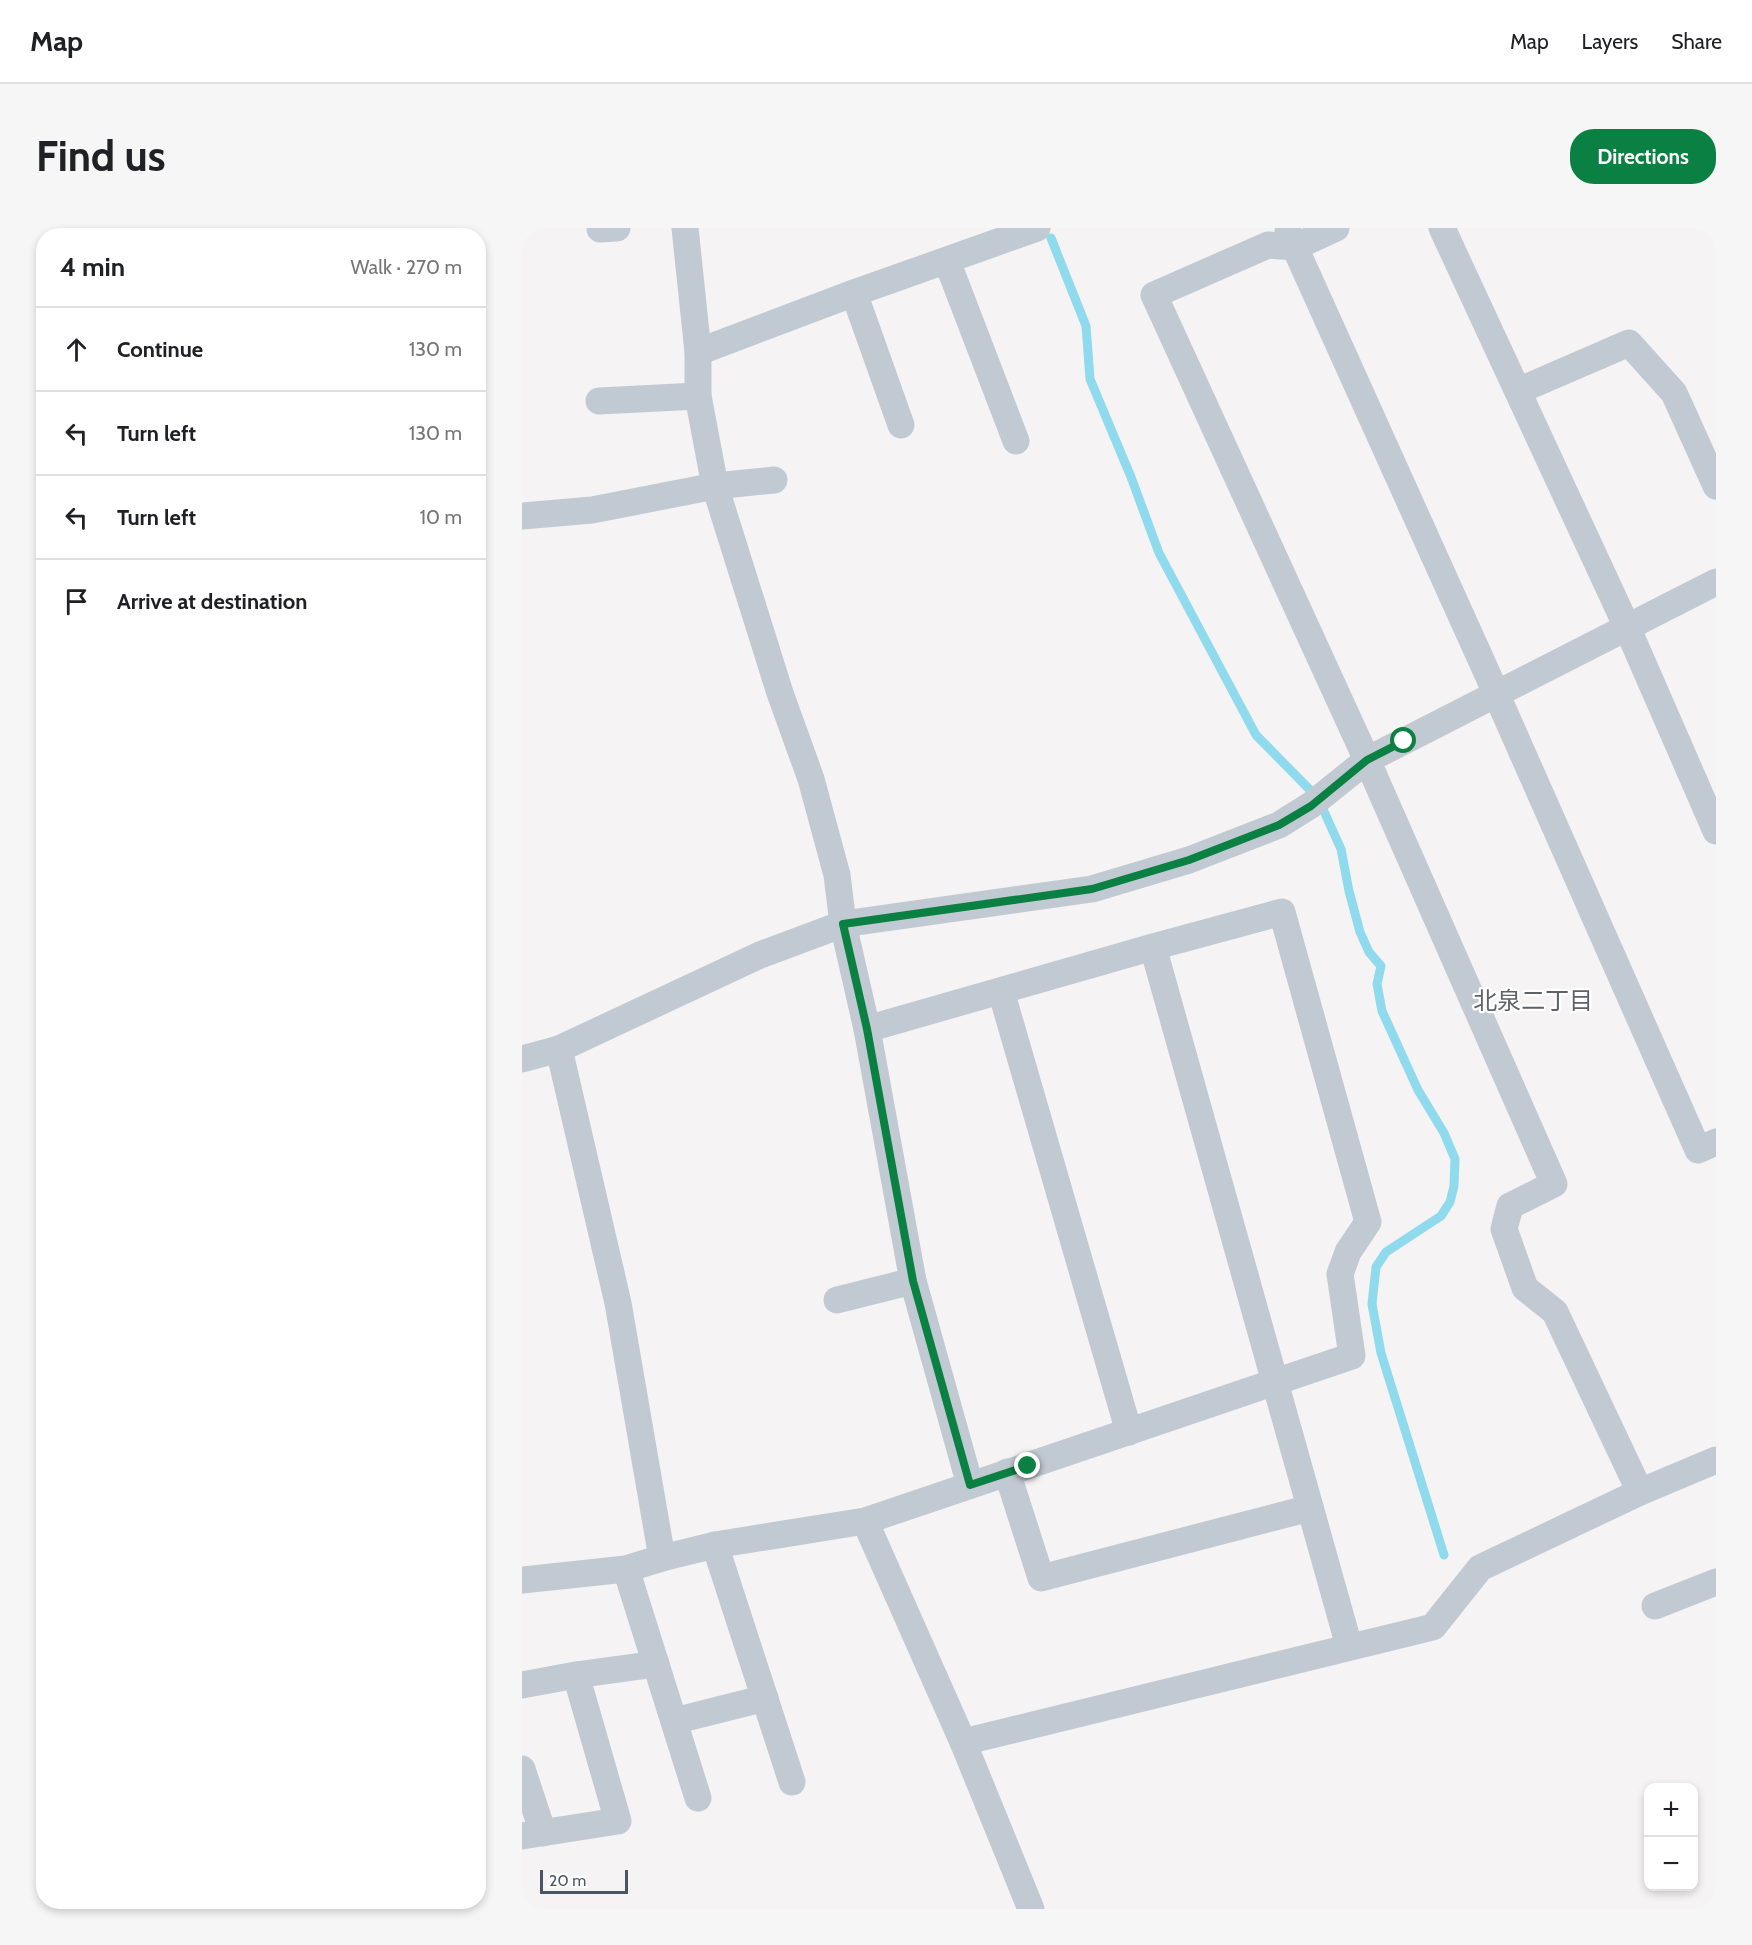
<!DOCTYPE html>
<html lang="en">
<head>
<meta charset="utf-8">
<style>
  :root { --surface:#fff; --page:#f6f6f6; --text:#202124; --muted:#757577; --line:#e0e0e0; --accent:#0b8043 }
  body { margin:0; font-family:Cabin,"Noto Sans JP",sans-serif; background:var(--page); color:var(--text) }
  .controls { position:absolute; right:18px; bottom:18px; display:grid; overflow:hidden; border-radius:12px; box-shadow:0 3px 9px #0003 }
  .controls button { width:54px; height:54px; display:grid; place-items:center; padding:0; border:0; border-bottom:2px solid var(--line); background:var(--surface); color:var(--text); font:30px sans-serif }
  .scale { position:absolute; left:18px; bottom:15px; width:88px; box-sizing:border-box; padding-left:6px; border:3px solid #4a5661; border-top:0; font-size:16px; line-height:21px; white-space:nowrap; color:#4a5661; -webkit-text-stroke:4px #fff; paint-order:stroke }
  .stop { position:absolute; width:18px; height:18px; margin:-14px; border:4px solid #0b8043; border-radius:50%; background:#fff }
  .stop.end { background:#0b8043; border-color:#fff; box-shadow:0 2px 6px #0008 }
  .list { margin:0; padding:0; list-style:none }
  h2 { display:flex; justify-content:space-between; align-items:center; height:78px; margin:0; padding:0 24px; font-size:26px }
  h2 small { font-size:20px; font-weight:400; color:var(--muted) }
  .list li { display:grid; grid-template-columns:39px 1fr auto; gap:18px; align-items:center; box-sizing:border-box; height:84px; padding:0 24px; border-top:2px solid var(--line) }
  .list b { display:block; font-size:22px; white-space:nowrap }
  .list em { font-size:20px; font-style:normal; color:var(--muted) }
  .icon { flex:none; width:33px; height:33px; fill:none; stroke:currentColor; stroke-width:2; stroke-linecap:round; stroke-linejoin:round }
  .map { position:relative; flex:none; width:1194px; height:1681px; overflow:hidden; border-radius:24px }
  header { display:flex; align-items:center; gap:36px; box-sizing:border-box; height:84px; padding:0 30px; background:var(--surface); border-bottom:2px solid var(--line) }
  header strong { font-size:28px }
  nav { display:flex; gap:33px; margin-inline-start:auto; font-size:21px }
  .intro { display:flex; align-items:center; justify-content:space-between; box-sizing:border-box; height:144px; padding:0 36px }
  h1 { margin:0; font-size:42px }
  .button { padding:15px 27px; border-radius:24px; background:var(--accent); color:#fff; font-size:21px; font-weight:700 }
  main { display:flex; gap:36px; padding:0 36px }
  aside { flex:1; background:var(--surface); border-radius:24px; box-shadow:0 3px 9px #0003 }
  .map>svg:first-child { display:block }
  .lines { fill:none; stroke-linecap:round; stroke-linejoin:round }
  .stream { stroke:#90daee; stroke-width:9 }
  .minor { stroke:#c1cad2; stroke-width:27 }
  .route { stroke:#0b8043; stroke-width:8 }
  .labels { text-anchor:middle; stroke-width:4.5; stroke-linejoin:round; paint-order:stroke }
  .neighbourhood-label { font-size:24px; fill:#5f6368; stroke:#fff }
</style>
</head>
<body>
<header>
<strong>Map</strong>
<nav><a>Map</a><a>Layers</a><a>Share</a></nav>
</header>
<div class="intro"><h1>Find us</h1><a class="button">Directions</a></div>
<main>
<aside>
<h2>4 min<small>Walk · 270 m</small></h2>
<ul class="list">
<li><svg class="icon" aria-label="ahead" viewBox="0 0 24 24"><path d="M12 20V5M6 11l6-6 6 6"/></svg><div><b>Continue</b></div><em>130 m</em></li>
<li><svg class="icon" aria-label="left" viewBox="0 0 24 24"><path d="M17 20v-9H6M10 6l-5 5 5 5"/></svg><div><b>Turn left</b></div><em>130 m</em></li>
<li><svg class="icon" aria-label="left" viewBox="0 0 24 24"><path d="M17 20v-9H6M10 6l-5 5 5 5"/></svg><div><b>Turn left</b></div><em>10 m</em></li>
<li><svg class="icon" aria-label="arrive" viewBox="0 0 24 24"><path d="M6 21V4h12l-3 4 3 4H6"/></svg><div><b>Arrive at destination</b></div></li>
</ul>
</aside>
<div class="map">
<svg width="1194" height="1681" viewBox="0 0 1194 1681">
  <rect width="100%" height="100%" fill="#f5f3f3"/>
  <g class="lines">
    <g class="stream">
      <polyline points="529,10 564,98 568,151 609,249 637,325 734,507 792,566"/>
      <polyline points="800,579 819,621 827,663 838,704 847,724 859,738 855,756 860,783 896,862 922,905 933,931 932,958 928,974 919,988 864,1024 854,1039 850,1076 859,1125 922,1327"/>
    </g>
    <g class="minor">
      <polyline points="163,0 176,124 176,168 193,258 258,465 289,551 315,647 321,696 345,801 391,1053 448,1257"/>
      <polyline points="814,0 773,19 746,17 632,67 845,532 1032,956 988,978 982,1001 1003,1060 1033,1084 1118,1264"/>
      <polyline points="920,0 1105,399 1194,603"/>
      <polyline points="78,1 95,0"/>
      <polyline points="766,4 965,445 1176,922 1194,914"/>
      <polyline points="425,33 494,213"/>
      <polyline points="332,65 379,197"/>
      <polyline points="176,124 332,65 515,0"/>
      <polyline points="996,163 1107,115 1152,165 1194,258"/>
      <polyline points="77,173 176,168"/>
      <polyline points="0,288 70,282 193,258 252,252"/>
      <polyline points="479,763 607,1204"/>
      <polyline points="345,801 631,719 827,1418"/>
      <polyline points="37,821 96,1075 140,1330"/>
      <polyline points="0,831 37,821 238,727 321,696 570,661 667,632 757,597 789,577 845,532 1194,354"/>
      <polyline points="315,1072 391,1053"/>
      <polyline points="485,1244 519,1350 788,1280"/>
      <polyline points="343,1293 441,1514 509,1681"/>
      <polyline points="193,1317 270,1554"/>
      <polyline points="104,1341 176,1570"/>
      <polyline points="0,1352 104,1341 140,1330 193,1317 343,1293 830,1128 818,1046 826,1024 846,994 760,684 631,719"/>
      <polyline points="1133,1378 1194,1354"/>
      <polyline points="0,1457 54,1447 134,1436"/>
      <polyline points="152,1493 243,1470"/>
      <polyline points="441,1514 911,1399 958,1340 1118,1264 1194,1232"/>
      <polyline points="0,1541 21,1605"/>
      <polyline points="0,1608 96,1593 54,1447"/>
    </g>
  </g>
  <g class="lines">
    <polyline class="route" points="506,1238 448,1257 391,1053 345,801 321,696 570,661 667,632 757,597 789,578 845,532 882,513"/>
  </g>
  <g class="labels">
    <g class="neighbourhood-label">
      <text x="1011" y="781">北泉二丁目</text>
    </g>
  </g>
</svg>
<div class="controls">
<button>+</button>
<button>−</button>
</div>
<div class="scale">20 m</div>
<div class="stop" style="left:882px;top:513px"></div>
<div class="stop end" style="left:506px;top:1238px"></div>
</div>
</main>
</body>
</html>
